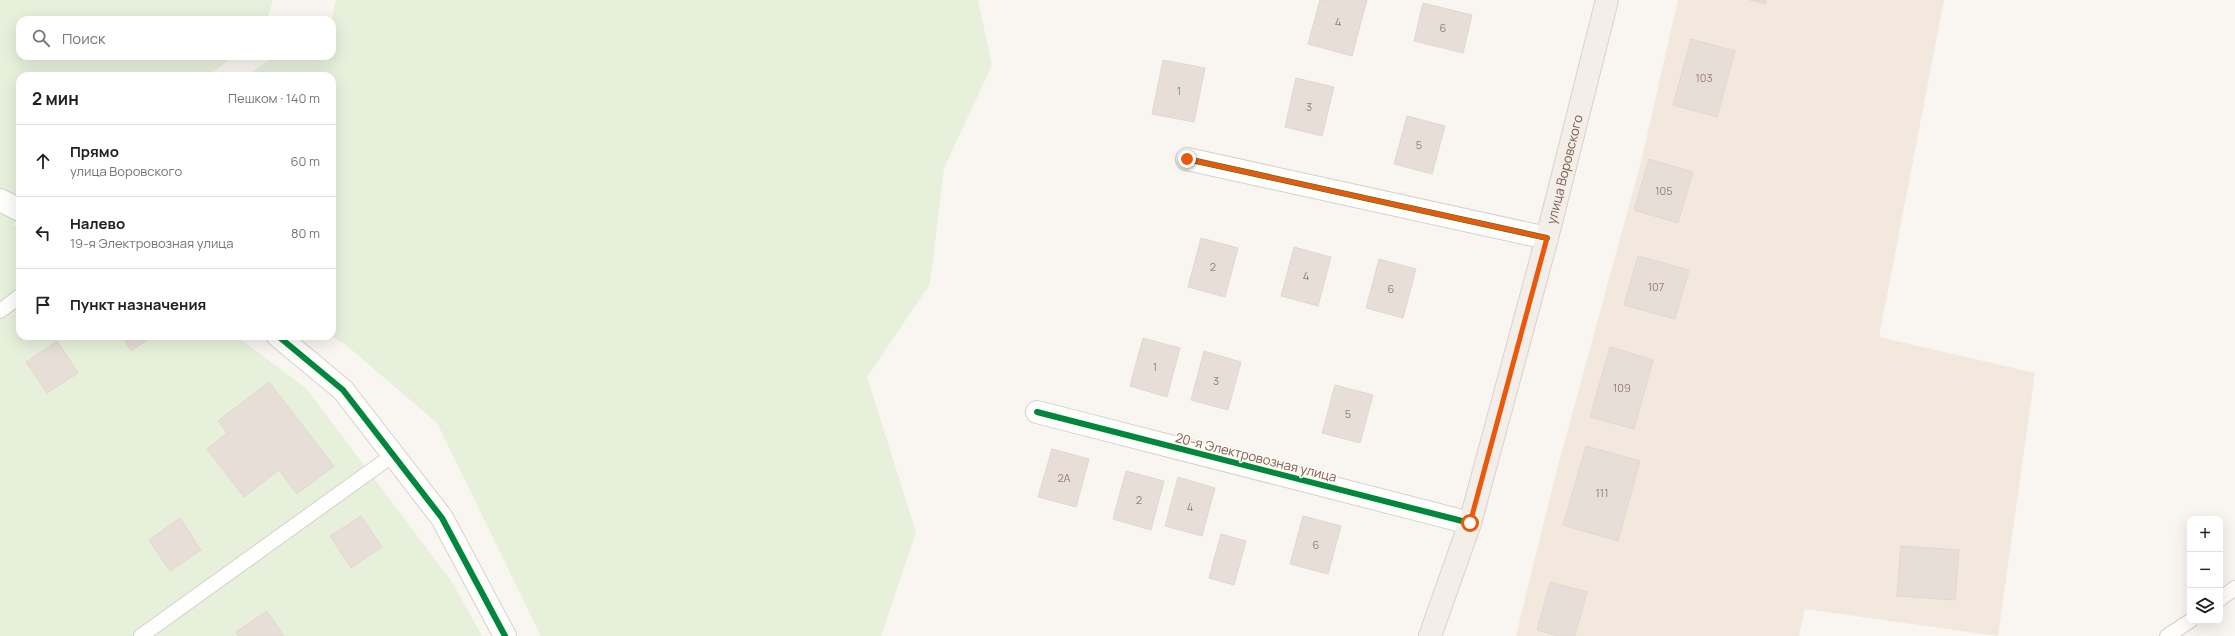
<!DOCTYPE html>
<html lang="ru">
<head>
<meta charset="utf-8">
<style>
  :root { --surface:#fff; --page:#f2f2f2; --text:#202124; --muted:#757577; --line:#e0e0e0 }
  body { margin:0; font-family:Manrope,sans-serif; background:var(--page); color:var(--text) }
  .controls { position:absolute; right:12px; bottom:12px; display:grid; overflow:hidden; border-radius:8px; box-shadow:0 4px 16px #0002 }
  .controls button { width:36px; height:36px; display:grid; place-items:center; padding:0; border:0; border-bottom:1px solid var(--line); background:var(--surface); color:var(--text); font:20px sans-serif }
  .stop { position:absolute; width:12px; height:12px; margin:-9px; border:3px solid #ea580c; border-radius:50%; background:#fff }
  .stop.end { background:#ea580c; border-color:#fff; box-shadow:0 1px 4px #0008 }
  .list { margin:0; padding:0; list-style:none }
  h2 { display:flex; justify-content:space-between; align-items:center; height:52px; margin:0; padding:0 16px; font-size:17px }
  h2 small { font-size:13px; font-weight:400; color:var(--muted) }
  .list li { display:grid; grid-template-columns:26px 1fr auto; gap:12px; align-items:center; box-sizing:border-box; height:72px; padding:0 16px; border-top:1px solid var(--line) }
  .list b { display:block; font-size:15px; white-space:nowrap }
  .list p { margin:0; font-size:13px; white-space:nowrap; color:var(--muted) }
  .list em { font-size:13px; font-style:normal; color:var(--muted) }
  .icon { flex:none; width:22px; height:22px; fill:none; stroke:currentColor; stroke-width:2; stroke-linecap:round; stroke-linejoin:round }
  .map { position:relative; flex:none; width:2235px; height:636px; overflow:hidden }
  .search { position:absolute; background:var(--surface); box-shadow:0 4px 16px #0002; left:16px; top:16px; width:320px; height:44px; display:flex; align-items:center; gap:10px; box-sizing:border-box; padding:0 14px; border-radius:12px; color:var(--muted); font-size:15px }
  .panel { position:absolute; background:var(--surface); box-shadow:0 4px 16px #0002; left:16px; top:72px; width:320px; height:268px; border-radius:12px }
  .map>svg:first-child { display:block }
  .residential { fill:#f2e8de }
  .green { fill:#e7f0db }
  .building { fill:#e6ded7; stroke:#e2d8d2 }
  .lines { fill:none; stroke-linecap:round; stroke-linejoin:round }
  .lane-casing { stroke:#d7d1cb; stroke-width:16 }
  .street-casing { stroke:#d7d1cb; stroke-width:24 }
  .primary-casing { stroke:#dad1cc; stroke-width:24 }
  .lane { stroke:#fefefd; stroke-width:14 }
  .street { stroke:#fefefd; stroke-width:22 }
  .primary { stroke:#f3eee8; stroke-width:22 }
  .cycleway-casing { stroke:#fffaf3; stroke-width:8 }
  .cycleway { stroke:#00873e; stroke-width:6 }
  .route { stroke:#ea580c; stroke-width:5 }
  .labels { text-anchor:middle; stroke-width:3; stroke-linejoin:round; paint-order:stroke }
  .number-label { font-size:11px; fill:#977e72 }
  .street-label { font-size:13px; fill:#7a5c4d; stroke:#fffaf3 }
</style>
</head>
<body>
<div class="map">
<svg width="2235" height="636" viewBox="0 0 2235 636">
  <rect width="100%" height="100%" fill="#f9f5f0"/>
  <polygon class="residential" points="1678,0 1944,0 1879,337 2035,373 1998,636 1805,609 1799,636 1516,636 1555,477 1641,162"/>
  <g class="green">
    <polygon points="0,0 273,0 267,20 20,20 20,56 234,56 208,76 20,76 20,219 12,225 20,229 20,336 236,336 306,388 452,582 482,636 0,636"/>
    <polygon points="336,0 978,0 992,65 944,168 930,284 867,377 916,532 881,636 541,636 437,423 346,345 331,336 332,76 246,76 275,56 332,56 332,20 327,20 332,17"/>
  </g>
  <g class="building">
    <polygon points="1320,0 1367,0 1352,56 1308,44"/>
    <polygon points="1750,0 1766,0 1765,4"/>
    <polygon points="1423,3 1472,15 1463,53 1414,41"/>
    <polygon points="1691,39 1735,51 1717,117 1673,105"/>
    <polygon points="1163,60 1205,68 1194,122 1152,114"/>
    <polygon points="1296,78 1334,87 1322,136 1285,127"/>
    <polygon points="1407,116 1445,126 1432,174 1394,164"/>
    <polygon points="1649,159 1693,172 1678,223 1634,210"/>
    <polygon points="1201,238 1238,248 1225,297 1188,287"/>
    <polygon points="1294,247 1331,257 1318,306 1281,296"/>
    <polygon points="1638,256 1689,270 1675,319 1624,305"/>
    <polygon points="1379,259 1416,269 1403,318 1366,308"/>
    <polygon points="122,336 153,336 131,351"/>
    <polygon points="1143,338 1180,348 1167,397 1130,386"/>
    <polygon points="57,341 78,373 47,393 26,362"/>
    <polygon points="1610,347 1653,360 1634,429 1590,417"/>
    <polygon points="1204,351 1241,362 1228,410 1191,400"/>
    <polygon points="269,382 334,466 297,494 279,470 244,497 207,449 227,433 218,421"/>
    <polygon points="1335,385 1373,395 1360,443 1322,433"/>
    <polygon points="1586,446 1640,461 1618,541 1563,525"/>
    <polygon points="1052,449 1089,459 1076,507 1038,497"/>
    <polygon points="1126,471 1164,481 1151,530 1113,519"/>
    <polygon points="1178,477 1215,488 1202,536 1165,526"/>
    <polygon points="361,516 382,547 351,568 330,536"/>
    <polygon points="1303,516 1341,526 1328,574 1290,564"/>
    <polygon points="180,518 201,550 170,571 149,540"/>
    <polygon points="1221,534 1246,541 1234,585 1209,578"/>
    <polygon points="1901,546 1959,550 1955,600 1897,596"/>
    <polygon points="1550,582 1587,592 1575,636 1558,636 1537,630"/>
    <polygon points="267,611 284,636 239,636 236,632"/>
  </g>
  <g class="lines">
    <g class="lane-casing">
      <g id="lane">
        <polyline points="0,311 20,296"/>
        <polyline points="2220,599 2235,588"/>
        <polyline points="141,636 393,455"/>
        <polyline points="2167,636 2190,621"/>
      </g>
    </g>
    <g class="street-casing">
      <g id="street">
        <polyline points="1187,159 1547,238"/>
        <polyline points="0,200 20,210"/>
        <polyline points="278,336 343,390 442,518 505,636"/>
        <polyline points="1037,412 1470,523"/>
      </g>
    </g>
    <g class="primary-casing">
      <g id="primary">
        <path id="s1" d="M1430,636L1470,523L1547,238L1607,0"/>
      </g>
    </g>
    <use href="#lane" class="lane"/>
    <use href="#street" class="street"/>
    <use href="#primary" class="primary"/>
    <g class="cycleway-casing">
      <g id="cycleway">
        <polyline points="1187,159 1547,238"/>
        <polyline points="278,336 343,390 442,518 505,636"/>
        <polyline points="1037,412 1470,523"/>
      </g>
    </g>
    <use href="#cycleway" class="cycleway"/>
  </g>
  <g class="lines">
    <polyline class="route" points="1187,159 1547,238 1470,523"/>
  </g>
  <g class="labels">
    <g class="number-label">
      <text x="1338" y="26">4</text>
      <text x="1443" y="32">6</text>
      <text x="1704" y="82">103</text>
      <text x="1179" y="95">1</text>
      <text x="1309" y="111">3</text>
      <text x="1419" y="149">5</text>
      <text x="1664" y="195">105</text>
      <text x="1213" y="271">2</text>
      <text x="1306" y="280">4</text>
      <text x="1656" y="291">107</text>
      <text x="1391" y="293">6</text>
      <text x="1155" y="371">1</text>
      <text x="1216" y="385">3</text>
      <text x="1622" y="392">109</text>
      <text x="1348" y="418">5</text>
      <text x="1064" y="482">2А</text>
      <text x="1602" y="497">111</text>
      <text x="1139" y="504">2</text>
      <text x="1190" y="511">4</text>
      <text x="1316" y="549">6</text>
    </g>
    <g class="street-label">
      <text dy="5" stroke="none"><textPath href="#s1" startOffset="486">улица Воровского</textPath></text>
      <text transform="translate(1256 457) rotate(14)" y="5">20-я Электровозная улица</text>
    </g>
  </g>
</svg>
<div class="controls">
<button>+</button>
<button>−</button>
<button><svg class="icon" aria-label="layers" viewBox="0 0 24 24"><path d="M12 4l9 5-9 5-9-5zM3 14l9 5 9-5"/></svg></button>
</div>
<div class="stop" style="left:1470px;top:523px"></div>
<div class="stop end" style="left:1187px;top:159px"></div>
<div class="search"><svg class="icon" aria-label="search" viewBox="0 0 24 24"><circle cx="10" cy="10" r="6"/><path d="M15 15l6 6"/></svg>Поиск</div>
<section class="panel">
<h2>2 мин<small>Пешком · 140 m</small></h2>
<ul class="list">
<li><svg class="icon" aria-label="ahead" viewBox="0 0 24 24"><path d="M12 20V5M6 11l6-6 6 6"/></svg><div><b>Прямо</b><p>улица Воровского</p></div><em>60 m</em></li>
<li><svg class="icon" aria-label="left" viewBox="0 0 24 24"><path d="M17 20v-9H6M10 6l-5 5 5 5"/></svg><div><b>Налево</b><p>19-я Электровозная улица</p></div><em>80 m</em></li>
<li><svg class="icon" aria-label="arrive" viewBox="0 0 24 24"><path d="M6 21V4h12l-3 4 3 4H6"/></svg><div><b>Пункт назначения</b></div></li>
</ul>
</section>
</div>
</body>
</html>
